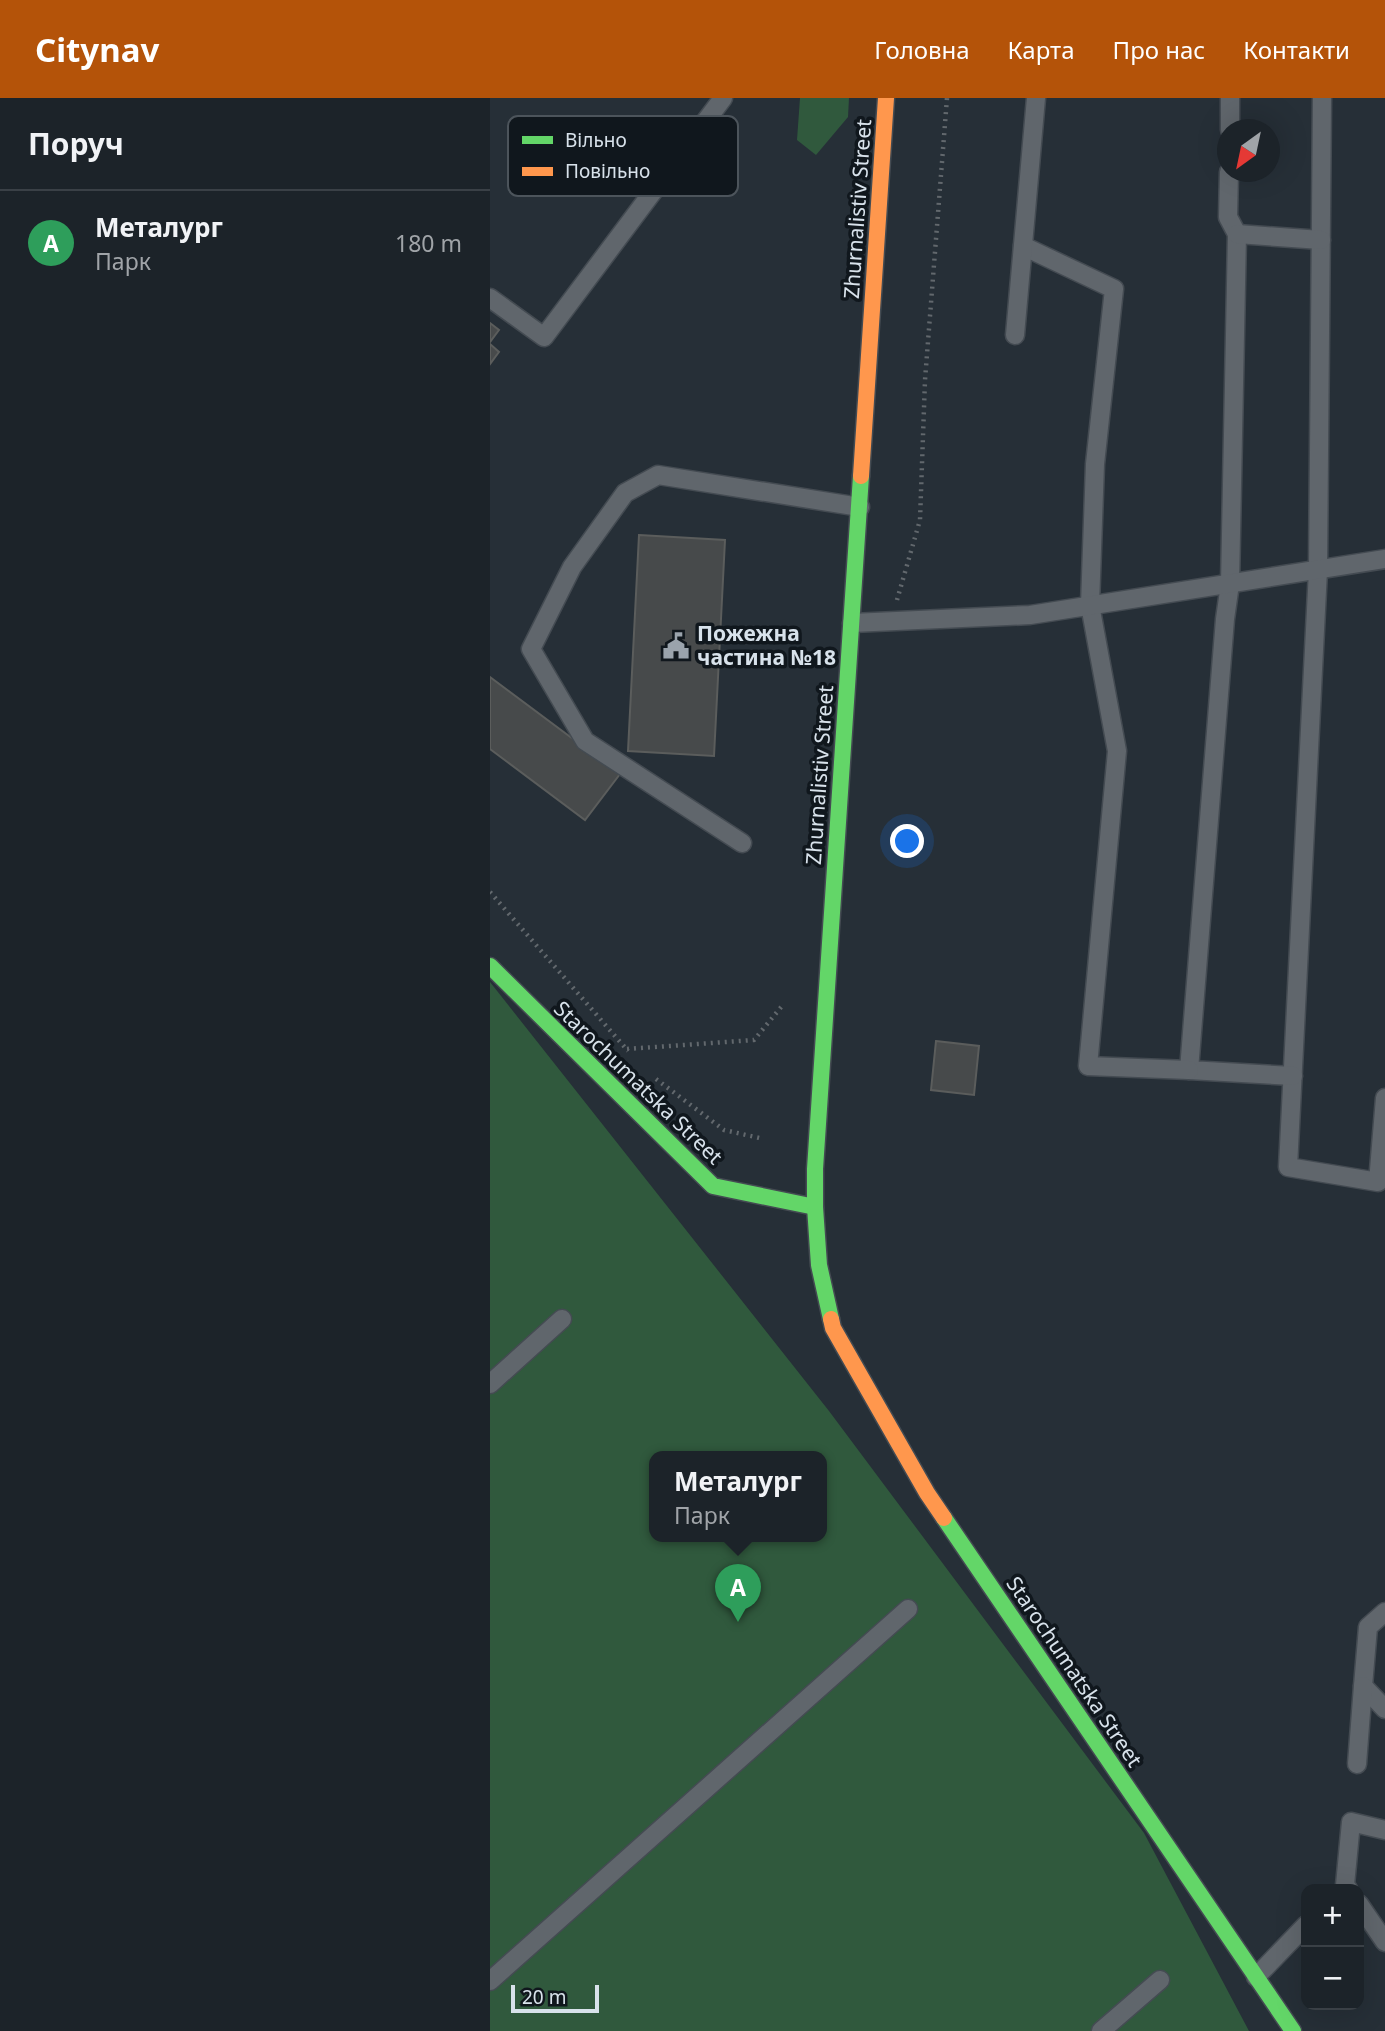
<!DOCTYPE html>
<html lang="uk">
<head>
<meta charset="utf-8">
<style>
  :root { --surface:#1c2329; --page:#292f35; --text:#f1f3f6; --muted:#a0a4a8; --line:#3a4046; --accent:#b45309 }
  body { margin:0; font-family:"Noto Sans",sans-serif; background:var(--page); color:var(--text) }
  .controls { position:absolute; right:21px; bottom:21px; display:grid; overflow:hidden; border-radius:14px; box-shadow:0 7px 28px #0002 }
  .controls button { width:63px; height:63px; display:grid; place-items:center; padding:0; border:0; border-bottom:2px solid var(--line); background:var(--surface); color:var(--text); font:35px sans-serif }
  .compass { position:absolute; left:727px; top:21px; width:63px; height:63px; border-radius:50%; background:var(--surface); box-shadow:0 7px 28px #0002; rotate:213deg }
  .scale { position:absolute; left:21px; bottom:18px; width:88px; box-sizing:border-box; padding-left:7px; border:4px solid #d8e2eb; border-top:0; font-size:19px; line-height:24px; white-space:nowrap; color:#d8e2eb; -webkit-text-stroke:5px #10171d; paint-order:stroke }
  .you { position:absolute; left:418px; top:744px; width:24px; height:24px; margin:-18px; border:5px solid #fff; border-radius:50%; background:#1a73e8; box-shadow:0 0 0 10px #1a73e833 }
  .badge { display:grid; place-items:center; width:46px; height:46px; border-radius:50%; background:var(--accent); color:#fff; font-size:23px; font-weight:700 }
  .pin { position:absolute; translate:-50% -58px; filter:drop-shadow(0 2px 4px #0008) }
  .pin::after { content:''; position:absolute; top:37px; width:24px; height:21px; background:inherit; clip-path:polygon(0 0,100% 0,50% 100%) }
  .popup { position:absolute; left:159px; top:1353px; width:178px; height:91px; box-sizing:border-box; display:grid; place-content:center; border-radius:14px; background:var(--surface); filter:drop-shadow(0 2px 5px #0005); font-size:23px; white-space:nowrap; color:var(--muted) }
  .popup b { font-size:26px; color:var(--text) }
  .popup::after { content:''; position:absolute; left:50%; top:100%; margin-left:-14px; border:14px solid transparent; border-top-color:var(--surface) }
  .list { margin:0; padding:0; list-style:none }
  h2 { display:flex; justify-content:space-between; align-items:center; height:91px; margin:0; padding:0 28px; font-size:30px }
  h2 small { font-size:23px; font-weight:400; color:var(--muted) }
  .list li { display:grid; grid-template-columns:46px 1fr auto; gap:21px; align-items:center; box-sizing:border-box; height:105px; padding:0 28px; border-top:2px solid var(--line) }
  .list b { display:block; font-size:26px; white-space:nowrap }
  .list p { margin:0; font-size:23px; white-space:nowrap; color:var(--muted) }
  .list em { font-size:23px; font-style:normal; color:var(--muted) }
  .map { position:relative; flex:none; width:895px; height:1933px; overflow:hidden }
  header { display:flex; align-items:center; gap:42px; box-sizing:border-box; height:98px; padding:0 35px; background:var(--accent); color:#fff }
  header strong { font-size:33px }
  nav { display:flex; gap:38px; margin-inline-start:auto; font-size:24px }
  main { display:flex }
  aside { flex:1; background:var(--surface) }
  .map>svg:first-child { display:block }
  .green { fill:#30593d; fill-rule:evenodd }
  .building { fill:#474a4b; stroke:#5b5d5c; stroke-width:2 }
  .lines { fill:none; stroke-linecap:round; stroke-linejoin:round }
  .lane-casing { stroke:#444b52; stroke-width:21 }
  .fast-casing { stroke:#444b52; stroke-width:19 }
  .slow-casing { stroke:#444b52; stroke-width:19 }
  .path { stroke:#62686d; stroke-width:4.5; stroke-dasharray:2 5; stroke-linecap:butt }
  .lane { stroke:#60666c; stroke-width:18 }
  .fast { stroke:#63d668; stroke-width:16 }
  .slow { stroke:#ff974d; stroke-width:16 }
  .labels { text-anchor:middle; stroke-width:7; stroke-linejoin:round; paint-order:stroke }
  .street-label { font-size:21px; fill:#d8e2eb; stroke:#10171d }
  .poi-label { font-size:21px; font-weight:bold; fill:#d8e2eb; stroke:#10171d; text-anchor:start }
  .key { fill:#10171d; stroke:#4c545b; stroke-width:2 }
  .key-label { font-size:19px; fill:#d8e2eb }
</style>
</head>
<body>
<header>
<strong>Citynav</strong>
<nav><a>Головна</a><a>Карта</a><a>Про нас</a><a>Контакти</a></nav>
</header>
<main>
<aside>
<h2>Поруч<small></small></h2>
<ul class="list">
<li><span class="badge" style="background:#2e9e5b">A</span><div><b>Металург</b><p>Парк</p></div><em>180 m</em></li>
</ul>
</aside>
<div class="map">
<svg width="895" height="1933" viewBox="0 0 895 1933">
  <rect width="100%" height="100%" fill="#262f37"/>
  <g class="green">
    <polygon points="310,0 359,0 358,19 326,57 307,42"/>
    <path d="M0,884L339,1313L654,1735L759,1933H0ZM164,1358H332V1438H164Z"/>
  </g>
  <g class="building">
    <polygon points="0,225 9,232 0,244"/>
    <polygon points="0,246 9,254 0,266"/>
    <polygon points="149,437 235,442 224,658 138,653"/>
    <polygon points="0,579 130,676 95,722 0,651"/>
    <polygon points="446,943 489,948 484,997 441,992"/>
  </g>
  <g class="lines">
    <g class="lane-casing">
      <g id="lane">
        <polyline points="832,0 828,472 798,1069 888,1084 895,1000"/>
        <polyline points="740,32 740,0"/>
        <polyline points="739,74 738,119 747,136 740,486 735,521 699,972 803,978"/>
        <polyline points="747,136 831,142"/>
        <polyline points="533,148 624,191 605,366 600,507 627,653 598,968 699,972"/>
        <polyline points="0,200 54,239 233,0"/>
        <polyline points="525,237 546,0"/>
        <polyline points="362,525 540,517 895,461"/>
        <polyline points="252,745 95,643 41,551 82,469 135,395 168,377 370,409"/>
        <polyline points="0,1286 72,1221"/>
        <polyline points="895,1514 878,1529 873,1588 895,1611"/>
        <polyline points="867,1666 873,1588"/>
        <polyline points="858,1791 855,1787 861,1724 895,1732"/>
        <polyline points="869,1806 895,1844"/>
        <polyline points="766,1879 816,1827"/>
        <polyline points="0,1883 418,1511"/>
        <polyline points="611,1933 670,1882"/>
      </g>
    </g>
    <g class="fast-casing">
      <g id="fast">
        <polyline points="0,868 223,1088 325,1109"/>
        <polyline points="341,1221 329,1167 325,1109 325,1071 371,378"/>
        <polyline points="454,1420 803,1933"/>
      </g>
    </g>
    <g class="slow-casing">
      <g id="slow">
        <polyline points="371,378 396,0"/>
        <polyline points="341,1221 343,1230 437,1395 454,1420"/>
      </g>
    </g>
    <g class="path">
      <polyline points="407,502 430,422 435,282 457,0"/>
      <polyline points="0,794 138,953"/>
      <polyline points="137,951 264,942 292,908"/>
      <polyline points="166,981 234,1032 274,1041"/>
    </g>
    <use href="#lane" class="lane"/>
    <use href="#fast" class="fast"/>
    <use href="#slow" class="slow"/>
  </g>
  <defs>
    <g id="civic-bare" transform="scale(2.1)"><path d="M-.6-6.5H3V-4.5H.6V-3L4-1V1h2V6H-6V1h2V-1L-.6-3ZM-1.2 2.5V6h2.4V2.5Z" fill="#9aa3ac" stroke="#10171d" stroke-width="2.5" paint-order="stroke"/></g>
  </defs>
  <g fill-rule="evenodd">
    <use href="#civic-bare" x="186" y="548"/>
  </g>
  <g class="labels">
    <g class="street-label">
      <text transform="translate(368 111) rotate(-86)" y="7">Zhurnalistiv Street</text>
      <text transform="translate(330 677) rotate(-86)" y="7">Zhurnalistiv Street</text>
      <text transform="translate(148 985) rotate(44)" y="7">Starochumatska Street</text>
      <text transform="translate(584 1574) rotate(56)" y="7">Starochumatska Street</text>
    </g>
    <g class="poi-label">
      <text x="207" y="543">Пожежна<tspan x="207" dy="24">частина №18</tspan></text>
    </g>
  </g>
  <rect x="18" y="18" width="230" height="80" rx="10" class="key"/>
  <rect x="32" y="38" width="31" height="8" fill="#63d668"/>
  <rect x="32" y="69" width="31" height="9" fill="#ff974d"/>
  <g class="key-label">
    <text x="75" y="49">Вільно</text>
    <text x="75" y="80">Повільно</text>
  </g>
</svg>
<div class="controls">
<button>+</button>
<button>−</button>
</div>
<svg class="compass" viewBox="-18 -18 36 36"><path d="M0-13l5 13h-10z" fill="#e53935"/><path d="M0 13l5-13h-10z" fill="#a0a4a8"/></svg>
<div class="scale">20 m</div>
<div class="you"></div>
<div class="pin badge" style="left:248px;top:1524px;background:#2e9e5b">A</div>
<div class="popup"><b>Металург</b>Парк</div>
</div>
</main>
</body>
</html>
